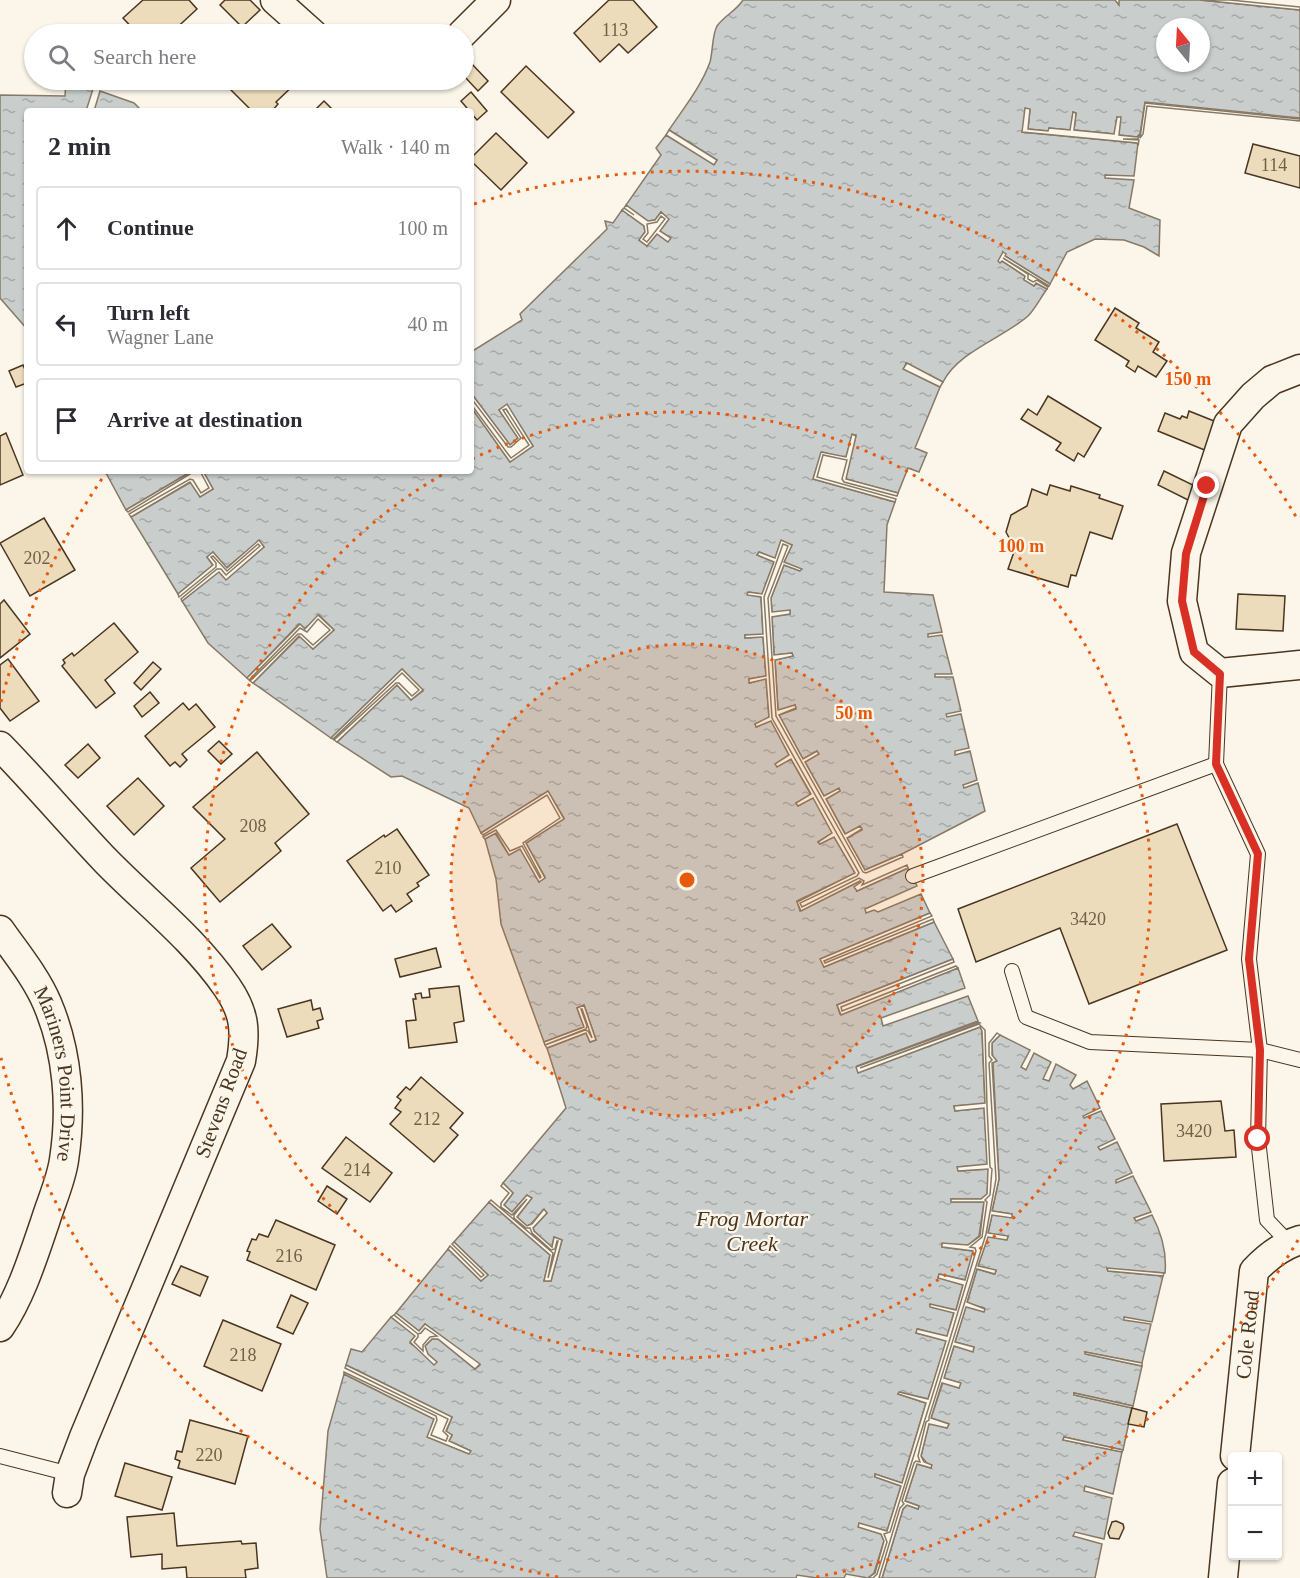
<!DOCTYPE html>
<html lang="en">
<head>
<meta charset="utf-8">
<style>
  :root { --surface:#fff; --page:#f7f7f7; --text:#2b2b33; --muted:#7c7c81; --line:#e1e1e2 }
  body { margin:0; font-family:Georgia,serif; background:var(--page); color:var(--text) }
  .controls { position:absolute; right:18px; bottom:18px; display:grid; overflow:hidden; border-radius:6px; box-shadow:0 2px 4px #0004 }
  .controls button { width:54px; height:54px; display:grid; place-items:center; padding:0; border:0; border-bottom:2px solid var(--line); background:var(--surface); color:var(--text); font:30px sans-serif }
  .compass { position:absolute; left:1156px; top:18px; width:54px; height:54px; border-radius:50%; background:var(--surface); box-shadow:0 2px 4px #0004; rotate:342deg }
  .stop { position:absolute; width:18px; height:18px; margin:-14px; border:4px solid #d93025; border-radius:50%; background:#fff }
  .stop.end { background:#d93025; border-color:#fff; box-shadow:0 2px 6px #0008 }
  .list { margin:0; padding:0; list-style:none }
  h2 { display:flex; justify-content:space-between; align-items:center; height:78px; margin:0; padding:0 24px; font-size:26px }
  h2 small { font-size:20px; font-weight:400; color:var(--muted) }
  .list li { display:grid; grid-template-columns:39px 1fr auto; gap:18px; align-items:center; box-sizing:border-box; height:84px; margin:0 12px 12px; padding:0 12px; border:2px solid var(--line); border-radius:6px }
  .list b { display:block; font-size:22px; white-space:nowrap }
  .list p { margin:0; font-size:20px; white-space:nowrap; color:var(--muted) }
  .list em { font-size:20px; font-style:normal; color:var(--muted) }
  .icon { flex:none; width:33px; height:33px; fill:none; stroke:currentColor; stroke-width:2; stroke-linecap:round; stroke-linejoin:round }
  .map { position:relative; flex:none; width:1300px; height:1578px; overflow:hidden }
  .search { position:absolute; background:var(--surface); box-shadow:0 2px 4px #0004; left:24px; top:24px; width:450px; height:66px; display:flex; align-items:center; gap:15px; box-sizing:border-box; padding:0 21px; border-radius:33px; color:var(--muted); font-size:22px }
  .panel { position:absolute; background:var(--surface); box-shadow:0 2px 4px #0004; left:24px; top:108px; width:450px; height:366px; border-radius:6px }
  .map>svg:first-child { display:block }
  .water { fill:url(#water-ripples); stroke:#887966; stroke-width:1.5; fill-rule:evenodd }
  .pier { fill:#fbf6e9; stroke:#887966; stroke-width:1.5; fill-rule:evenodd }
  .building { fill:#ecdcbc; stroke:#4a3520; stroke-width:1.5 }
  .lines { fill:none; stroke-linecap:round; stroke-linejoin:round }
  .lane-casing { stroke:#4a3520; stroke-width:16 }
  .street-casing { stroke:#4a3520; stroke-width:31 }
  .lane { stroke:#fbf6e9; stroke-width:14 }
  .street { stroke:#fbf6e9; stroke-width:28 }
  .route { stroke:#d93025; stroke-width:8 }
  .ring { fill:none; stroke:#e8590c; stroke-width:3; stroke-dasharray:3 6 }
  .labels { text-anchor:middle; stroke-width:4.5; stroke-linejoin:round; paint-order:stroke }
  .number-label { font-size:18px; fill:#725f47 }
  .street-label { font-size:21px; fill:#4a3520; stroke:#fbf6e9 }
  .water-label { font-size:22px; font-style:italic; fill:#4a3520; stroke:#fbf6e9 }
  .centre { fill:#e8590c; stroke:#fbf6e9; stroke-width:3 }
  .ring-label { font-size:18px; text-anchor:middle; font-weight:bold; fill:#e8590c; stroke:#fbf6e9; stroke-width:4.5; stroke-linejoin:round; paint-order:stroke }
</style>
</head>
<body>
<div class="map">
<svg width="1300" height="1578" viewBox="0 0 1300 1578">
  <defs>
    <pattern id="water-ripples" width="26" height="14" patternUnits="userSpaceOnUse" patternTransform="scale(1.5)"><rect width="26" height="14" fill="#c9cecd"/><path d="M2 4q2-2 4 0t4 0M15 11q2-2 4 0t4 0" fill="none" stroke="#a5a8a6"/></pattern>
  </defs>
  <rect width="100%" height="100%" fill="#fbf6e9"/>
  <g class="water">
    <path d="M743,0H1115L1119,5V0H1200L1300,10V118L1145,102L1140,134L1137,137L1119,135L1120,118L1117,117L1115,134L1074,130L1076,113L1073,112L1071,130L1049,128V131L1028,129L1030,109L1022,132L1138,143L1134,176L1105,175V178L1134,180L1129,208L1160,220L1159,256L1144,247L1124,240L1095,239L1067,252L1050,284L1005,256L1003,252L1002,261L1026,277L1024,279L1034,286L1036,283L1047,289C1041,297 1035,309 1028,316C1003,338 959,351 943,382L906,363L904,369L940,387L915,448L927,453L919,472L908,468L898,493L845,479L856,435H852L846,458L822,452L813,479L895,502L887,525L884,592L933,595L942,632L928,634V637L942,635L952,674H935V677H953L961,711L946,714L947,717L961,714L969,748L955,751V755L970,751L977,780L963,785L964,788L978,783L985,811L902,854L865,870L847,838L862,830L860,826L846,835L826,799L840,791L839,789L824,796L805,762L818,754L817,751L803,759L779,715L796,709L795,705L778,711L775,660L793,656L792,653L774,655L772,616L790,614V611L772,613L771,598L784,565L800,571L784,562L792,545L781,541L775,559L759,552L757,555L774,562L762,594L749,592L748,594L761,597L763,635H745V638L763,637L766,676L749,679L750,683L766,678L769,718L755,724L757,727L771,720L789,755L776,764L777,766L791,759L811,795L796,803L798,806L813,797L833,833L818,842L820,844L834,836L856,873L797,901L800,911L860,881L861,882L857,891L908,868L917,886L865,909L866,913L874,910L878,912L921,894L930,913L821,959L824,967L934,922L953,959L837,1005L840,1014L958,968L965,988L881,1018L883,1026L968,996L978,1021L857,1066L859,1072L980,1027L982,1031L985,1104L954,1106L955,1111L984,1108L988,1165L958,1167L959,1171L989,1169L987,1194L981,1199H951L952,1202H984L979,1236L968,1245L942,1244V1247L974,1251L965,1280L940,1274L938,1277L963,1285L956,1310L930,1305L931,1307L954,1312L947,1337L918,1329L916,1333L947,1341L928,1399L900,1392L898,1394L926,1403L902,1483L875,1474V1477L901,1486L887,1531L859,1524V1527L881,1534L884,1541L874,1573L868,1578L846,1574L844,1578H817L797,1575L796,1578H327L320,1529L328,1431L344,1374L434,1419L428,1437L471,1451L449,1441L452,1435L446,1432L452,1417L346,1365L351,1349L362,1352L391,1317L416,1336L410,1343L437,1362L427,1354L425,1346L432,1339H438L475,1369L480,1365L425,1324L419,1331L396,1313L448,1249L481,1281L488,1275L454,1242L489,1202L550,1255L544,1281H551L562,1240L554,1237L552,1248L534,1231L533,1228L547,1213L543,1210L531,1224L527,1226L517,1217L531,1199L527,1195L512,1212L504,1205L513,1193L503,1183L566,1108L547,1048L586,1033L590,1042L596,1040L584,1005L577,1008L584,1027L544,1042L501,924L496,879L485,839L495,833L509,855L520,848L539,882L545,877L526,843L564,818L548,791L481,833L469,808L402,776L391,777L337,742L397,685L411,700L423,691L402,669L331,738L253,683L300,636L313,649L334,630L319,615L305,629L299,624L247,678L208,643L182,601L219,571L226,579L264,547L259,541L226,568L213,552L207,557L213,565L178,594L131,517L191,482L200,497L213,489L203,471H471V407L510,462L533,446L507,405L499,410L518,438L510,445L471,393V352L522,320L520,314L607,229L605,221L613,223L622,210L644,226L645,232L639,240L647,246L657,234L668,242L659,231L668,219L661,212L655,220L648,221L626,205L661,155L656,148L666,135L714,164L717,160L669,130C683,109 701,87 710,62C713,51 712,35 717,26C725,15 736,11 743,0ZM1165,27H1201V63H1165Z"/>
    <polygon points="66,80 71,80 93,89 86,111 27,111 27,329 0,298 0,95 65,96"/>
    <polygon points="100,91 134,103 142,111 94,111"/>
    <polygon points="105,471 192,471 126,510"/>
    <path d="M1000,1035L1030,1050L1021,1067L1026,1070L1034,1053L1051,1062L1043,1079L1049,1081L1056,1064L1076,1075L1070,1085L1073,1089L1087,1081L1100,1108L1083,1116L1084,1118L1101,1111L1115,1139L1098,1147L1100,1150L1117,1142L1132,1173L1116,1180V1183L1133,1176L1151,1212L1134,1218L1136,1221L1152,1215C1162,1234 1167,1252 1165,1273L1107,1269L1108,1271L1163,1276L1152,1322L1124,1317V1320L1151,1324L1142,1363L1085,1352L1086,1354L1142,1366L1133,1406L1074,1393V1395L1132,1408L1123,1450L1064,1437L1063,1440L1122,1452L1113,1494L1085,1486L1084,1491L1112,1498L1104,1539L1075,1532L1073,1536L1102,1544L1095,1578H882L903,1509L907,1505L918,1509L919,1506L905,1501L917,1464L931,1468L921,1456L929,1423L947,1428L949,1424L931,1418L943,1382L959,1388L960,1383L944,1378L954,1346L973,1351L974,1347L955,1342L966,1306L984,1311V1308L967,1303L977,1269L994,1274L996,1271L978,1266L988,1236L1006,1240L1008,1237L988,1233L992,1215L1011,1217L1012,1214L992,1211L999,1179L992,1043Z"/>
  </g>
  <g class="pier">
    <polygon points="1200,0 1230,0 1300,7 1300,10"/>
    <polygon points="1145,103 1300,119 1300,121 1147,106 1143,134 1140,138"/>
    <polygon points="1025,108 1030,109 1028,129 1048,131 1049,128 1070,130 1073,112 1076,113 1074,130 1114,134 1117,117 1121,117 1119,135 1137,137 1140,134 1138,139 1123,139 1139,140 1138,146 1137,143 1022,132"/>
    <polygon points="669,130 717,160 714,165 666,135"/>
    <path d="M626,205L648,221L655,220L661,212L669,219L660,231L671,238L668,242L657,234L647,246L639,240L645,232L644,226L622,210L624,208L634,215L624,208ZM661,216L665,219L647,242L643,239L648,233L647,224L657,222Z"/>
    <polygon points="1003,252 1006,254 1005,256 1050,284 1049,286 1003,258 1028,274 1028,279 1033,282 1037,280 1048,287 1047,289 1036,283 1034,286 1024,280 1025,276 1002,261 1000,263 998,261"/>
    <polygon points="907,363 943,382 940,387 903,369"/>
    <polygon points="471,393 510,445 518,438 499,410 507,404 533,446 510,462 471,407 471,404 511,458 529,445 506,409 503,410 521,438 511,447 508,447 471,398"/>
    <polygon points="852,434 856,436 846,479 898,493 897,496 844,482 842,479 847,460 823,455 817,477 896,499 895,502 813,479 821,452 846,457"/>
    <polygon points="192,471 195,471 128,512 126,510"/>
    <polygon points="200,471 203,471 213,489 200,497 190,482 131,517 129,514 190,479 193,480 201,493 209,488"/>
    <polygon points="259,540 264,547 226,580 219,572 182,601 181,599 217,569 221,569 226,575 260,546 258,544 227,571 213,556 211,557 216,563 216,567 179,597 178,594 213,565 207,557 213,552 227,568"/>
    <polygon points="781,540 792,545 784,562 802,569 800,571 784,565 771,598 772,612 790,610 790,614 772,617 774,655 792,653 793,656 775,660 778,710 795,705 796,708 779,715 803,759 817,751 819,754 805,762 824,796 839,788 840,791 826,799 845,834 860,826 862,829 847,838 865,870 902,854 903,857 866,873 863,872 776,716 768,598 788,546 783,544 764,597 772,718 859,873 857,876 800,903 802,907 859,878 864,881 862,885 907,865 908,868 857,891 854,887 861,882 860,881 801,911 797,902 855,873 834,837 820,844 818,842 832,833 813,798 798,806 796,803 811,794 791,759 777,767 775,764 789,755 771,721 756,727 755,724 769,717 766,679 749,683 749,679 766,676 763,637 745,638 745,635 763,634 761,597 747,595 748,592 762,594 774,562 757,555 759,552 775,558"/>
    <polygon points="318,615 334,630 313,649 299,636 253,683 250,681 298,634 301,634 313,645 330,630 318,619 307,632 300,628 249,680 247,678 300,624 305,629"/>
    <polygon points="402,669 423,690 411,700 397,685 337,742 334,740 396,683 399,683 412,696 419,690 402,673 333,739 331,738"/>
    <polygon points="548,791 564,819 526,843 545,878 539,882 520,849 509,855 496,833 485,839 483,837 496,830 510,851 522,846 540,878 541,877 523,843 560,818 547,795 483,835 481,833"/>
    <polygon points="930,913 932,916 824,961 825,963 933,919 934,922 824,967 820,959"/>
    <polygon points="953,959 954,962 841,1007 842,1011 956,966 958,968 841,1015 837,1005"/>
    <polygon points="584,1005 596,1040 590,1042 586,1033 547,1048 545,1045 585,1030 588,1031 592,1038 582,1009 581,1009 587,1026 586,1029 545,1045 544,1042 584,1027 577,1008"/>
    <polygon points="978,1022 980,1023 860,1068 979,1024 985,1030 987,1106 990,1167 992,1169 990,1195 985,1200 987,1202 982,1237 970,1247 975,1248 976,1251 949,1342 890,1532 884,1534 887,1542 877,1574 873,1578 868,1578 875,1573 884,1541 881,1534 858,1527 859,1523 887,1531 901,1486 875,1477 875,1474 902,1483 926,1403 898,1394 899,1392 928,1399 946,1341 916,1333 917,1329 947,1336 954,1313 930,1307 930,1304 956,1310 963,1285 938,1278 939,1274 965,1280 973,1251 942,1247 942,1243 968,1245 980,1236 984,1202 951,1202 951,1199 981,1199 987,1194 988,1169 958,1171 957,1167 987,1164 984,1108 955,1111 954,1106 985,1103 982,1031 980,1027 858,1073 856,1067"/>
    <polygon points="997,1033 1000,1035 992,1043 992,1055 997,1061 992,1063 999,1179 992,1211 1012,1214 1012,1218 992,1215 988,1233 1008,1236 1007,1240 988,1237 978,1266 996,1270 995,1274 977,1269 967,1302 985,1309 984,1312 966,1307 955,1342 974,1347 973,1352 954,1346 944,1378 961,1383 959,1388 942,1383 931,1418 949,1424 947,1428 929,1424 921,1456 924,1462 932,1465 931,1468 917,1464 905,1501 919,1506 918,1509 907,1505 903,1509 882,1578 879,1578 900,1508 904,1504 902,1501 914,1463 916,1461 920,1462 918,1456 926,1422 929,1420 929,1417 986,1234 996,1179 989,1063 992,1060 989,1056 989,1043"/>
    <polygon points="503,1183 513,1193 504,1205 512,1212 527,1195 532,1198 517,1217 527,1226 532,1224 544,1209 547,1213 533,1228 534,1231 552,1247 554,1237 562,1240 551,1281 544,1281 550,1255 489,1202 491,1200 553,1253 548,1278 558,1241 557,1241 555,1249 551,1250 532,1233 530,1228 526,1228 514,1218 514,1215 527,1199 512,1215 501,1207 501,1203 509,1193 501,1186"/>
    <polygon points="454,1242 488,1275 481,1281 448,1249 450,1246 481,1277 484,1275 452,1244"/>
    <polygon points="1107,1268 1164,1273 1163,1276 1108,1271"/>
    <polygon points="396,1313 419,1331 425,1324 480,1364 475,1369 438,1339 432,1339 425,1346 428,1354 437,1362 434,1365 410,1342 415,1336 391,1317 394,1315 418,1334 418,1337 414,1342 423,1351 423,1345 430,1337 437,1336 425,1328 421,1333 418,1334 394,1315"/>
    <polygon points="1085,1352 1142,1363 1142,1366 1085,1354"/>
    <polygon points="346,1365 452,1417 446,1431 452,1435 449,1441 471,1451 469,1454 427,1437 434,1419 344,1374 344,1372 436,1416 437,1420 431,1435 446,1441 448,1436 443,1431 448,1419 345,1368"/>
    <polygon points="1074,1393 1133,1406 1132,1408 1074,1395"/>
    <polygon points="1064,1437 1123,1450 1122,1452 1063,1440"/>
  </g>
  <g class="building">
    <polygon points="143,0 189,0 197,9 170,34 138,34 123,18"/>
    <polygon points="225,0 250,0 260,10 242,27 220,5"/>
    <polygon points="609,0 633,0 657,27 628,53 619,44 600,62 574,33"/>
    <polygon points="471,63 488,81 478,91 464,76 464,71"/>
    <polygon points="526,66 574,112 548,138 501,92"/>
    <polygon points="221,80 299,80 276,102 278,104 272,111 252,111"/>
    <polygon points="471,92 487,111 477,120 461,101"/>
    <polygon points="324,101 334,111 314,111"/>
    <polygon points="496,133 527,163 501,190 471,161 471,158"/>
    <polygon points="1253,144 1300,156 1300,188 1245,173"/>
    <polygon points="1115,308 1139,323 1136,328 1159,342 1153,352 1167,361 1156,377 1138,366 1135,372 1126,366 1129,361 1095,340"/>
    <polygon points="23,365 27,374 27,383 16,387 9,371"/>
    <polygon points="1048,396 1101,428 1084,457 1078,453 1074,461 1056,450 1061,443 1021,419 1028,409 1037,415"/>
    <polygon points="1189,411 1219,423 1207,451 1158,431 1165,413 1180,419 1182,416 1187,418"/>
    <polygon points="6,433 23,475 0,485 0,436"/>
    <polygon points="1164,471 1195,486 1188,500 1158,485"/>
    <polygon points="1050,485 1070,491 1071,486 1100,495 1099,498 1123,506 1112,539 1090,532 1076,576 1071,575 1068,587 1008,569 1015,549 1006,532 1011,515 1027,506 1032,489 1047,495"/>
    <polygon points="44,518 75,570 30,596 0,543"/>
    <polygon points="1238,594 1285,596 1283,631 1236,629"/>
    <polygon points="4,600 30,634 0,658 0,604"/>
    <polygon points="114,623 138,652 105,680 115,693 96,708 62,666 65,663 63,660 72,653 74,656"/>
    <polygon points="8,659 39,701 10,721 0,708 0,665"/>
    <polygon points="153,662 161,669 141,690 134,683"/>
    <polygon points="150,692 159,703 142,717 134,706"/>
    <polygon points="183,703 189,710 196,704 215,727 182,754 187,760 180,767 175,762 170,766 145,736"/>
    <polygon points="219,741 232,754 221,764 208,751"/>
    <polygon points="88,744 100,758 78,778 65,765"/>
    <polygon points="257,752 309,814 275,843 281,851 220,902 191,868 225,839 193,807"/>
    <polygon points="138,778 164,806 134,835 107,806"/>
    <polygon points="1177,824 1227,950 1089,1004 1060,928 976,962 958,909"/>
    <polygon points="397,829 429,875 417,883 419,886 407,894 412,901 396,912 391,905 383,911 347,861 384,835 385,837"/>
    <polygon points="272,924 291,947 262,970 243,946"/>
    <polygon points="436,948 441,967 400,977 395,959"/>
    <polygon points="459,986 464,1021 454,1023 457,1042 409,1048 406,1021 416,1020 413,999 416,999 415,994 421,993 422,998 430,997 429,989"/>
    <polygon points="311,1000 313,1010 320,1008 323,1019 317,1021 319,1028 287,1037 278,1009"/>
    <polygon points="421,1077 463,1113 450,1128 458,1135 434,1162 390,1124 401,1112 395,1108 401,1100 397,1097 406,1087 410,1090"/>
    <polygon points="1221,1101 1225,1131 1234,1130 1236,1157 1164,1161 1161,1104"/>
    <polygon points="346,1137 392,1173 370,1202 322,1168"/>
    <polygon points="327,1186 347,1199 337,1214 318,1201"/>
    <polygon points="276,1220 335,1245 316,1290 247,1260 250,1252 247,1251 252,1239 256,1240 259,1234 268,1237"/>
    <polygon points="181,1266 208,1277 200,1296 172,1284"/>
    <polygon points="291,1295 308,1303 293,1334 277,1327"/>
    <polygon points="223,1320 281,1344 262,1391 204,1366"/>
    <polygon points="1132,1408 1147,1412 1144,1427 1128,1424"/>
    <polygon points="190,1420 248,1436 235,1484 178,1468 180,1461 175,1459 177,1451 182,1452"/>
    <polygon points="125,1463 172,1477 162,1510 115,1496"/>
    <polygon points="174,1513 177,1546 241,1541 242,1544 256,1543 258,1568 245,1570 246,1578 187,1578 186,1567 162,1569 162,1554 131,1557 127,1517"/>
    <polygon points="1116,1521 1123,1524 1124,1528 1119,1539 1110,1538 1108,1533 1112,1522"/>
  </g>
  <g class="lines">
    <g class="lane-casing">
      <g id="lane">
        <polyline points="1220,673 1216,764 1258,854 1249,959 1260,1050 1258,1139 1267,1220 1289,1243"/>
        <polyline points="913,876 1216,764"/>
        <polyline points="1012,971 1026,1017 1090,1042 1260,1050 1300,1060"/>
        <polyline points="0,1456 70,1474"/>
      </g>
    </g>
    <g class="street-casing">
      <g id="street">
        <polyline points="275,0 313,34"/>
        <polyline points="462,34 496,0"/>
        <polyline points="1300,369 1272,380 1253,396 1228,424 1186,553 1182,601 1194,652 1220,673 1300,665"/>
        <path d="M0,746C36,783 70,823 106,861C146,902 194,939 227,987C245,1013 246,1031 241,1061L84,1437L70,1474L67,1493"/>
        <path id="s1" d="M0,930C16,953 36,977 47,1003C68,1052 72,1108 64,1160C61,1181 51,1202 45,1222C33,1257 21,1296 0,1327"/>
        <path id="s2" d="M1235,1456L1254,1271C1267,1257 1281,1246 1300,1240"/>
        <polyline points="1223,1578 1232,1483"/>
      </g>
    </g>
    <use href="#lane" class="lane"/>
    <use href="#street" class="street"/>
  </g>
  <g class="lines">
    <polyline class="route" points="1207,486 1186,554 1182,601 1194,652 1220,674 1216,764 1258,854 1249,959 1260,1050 1258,1139"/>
  </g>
  <circle cx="687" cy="880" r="236" fill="#e8590c" fill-opacity=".12"/>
  <g class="ring">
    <circle cx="687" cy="880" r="236"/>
    <path d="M472 459A473 473 0 1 1 447 472"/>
    <path d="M1298 1240A709 709 0 0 1 816 1577M558 1577A709 709 0 0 1 1 1058M1 702A709 709 0 0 1 106 473M474 204A709 709 0 0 1 1298 520"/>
  </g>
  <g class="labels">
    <g class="number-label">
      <text x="615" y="36">113</text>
      <text x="1274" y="171">114</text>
      <text x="37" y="564">202</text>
      <text x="253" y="832">208</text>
      <text x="388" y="874">210</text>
      <text x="1088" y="925">3420</text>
      <text x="427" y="1125">212</text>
      <text x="1194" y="1137">3420</text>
      <text x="357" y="1176">214</text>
      <text x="289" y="1262">216</text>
      <text x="243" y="1361">218</text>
      <text x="209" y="1461">220</text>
    </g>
    <g class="street-label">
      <text dy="7" stroke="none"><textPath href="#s1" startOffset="159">Mariners Point Drive</textPath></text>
      <text transform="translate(221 1103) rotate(-70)" y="7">Stevens Road</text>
      <text dy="7" stroke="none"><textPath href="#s2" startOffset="122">Cole Road</textPath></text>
    </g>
    <g class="water-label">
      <text x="752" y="1226">Frog Mortar<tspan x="752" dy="25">Creek</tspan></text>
    </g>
  </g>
  <circle cx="687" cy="880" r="9" class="centre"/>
  <g class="ring-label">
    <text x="1188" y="385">150 m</text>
    <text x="1021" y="552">100 m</text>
    <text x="854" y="719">50 m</text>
  </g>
</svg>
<div class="controls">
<button>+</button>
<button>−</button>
</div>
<svg class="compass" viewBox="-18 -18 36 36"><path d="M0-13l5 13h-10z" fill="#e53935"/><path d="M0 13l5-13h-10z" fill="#7c7c81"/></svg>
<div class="stop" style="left:1258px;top:1139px"></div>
<div class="stop end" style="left:1207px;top:486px"></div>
<div class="search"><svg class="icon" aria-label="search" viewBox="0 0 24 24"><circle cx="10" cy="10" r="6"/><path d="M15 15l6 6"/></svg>Search here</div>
<section class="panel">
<h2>2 min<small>Walk · 140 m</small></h2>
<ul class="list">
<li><svg class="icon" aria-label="ahead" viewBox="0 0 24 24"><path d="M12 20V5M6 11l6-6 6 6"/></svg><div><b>Continue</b></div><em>100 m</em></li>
<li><svg class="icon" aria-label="left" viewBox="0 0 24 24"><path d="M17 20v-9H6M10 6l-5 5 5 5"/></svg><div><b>Turn left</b><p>Wagner Lane</p></div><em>40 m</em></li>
<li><svg class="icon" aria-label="arrive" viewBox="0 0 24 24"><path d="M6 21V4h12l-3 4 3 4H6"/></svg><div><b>Arrive at destination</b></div></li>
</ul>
</section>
</div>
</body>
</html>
